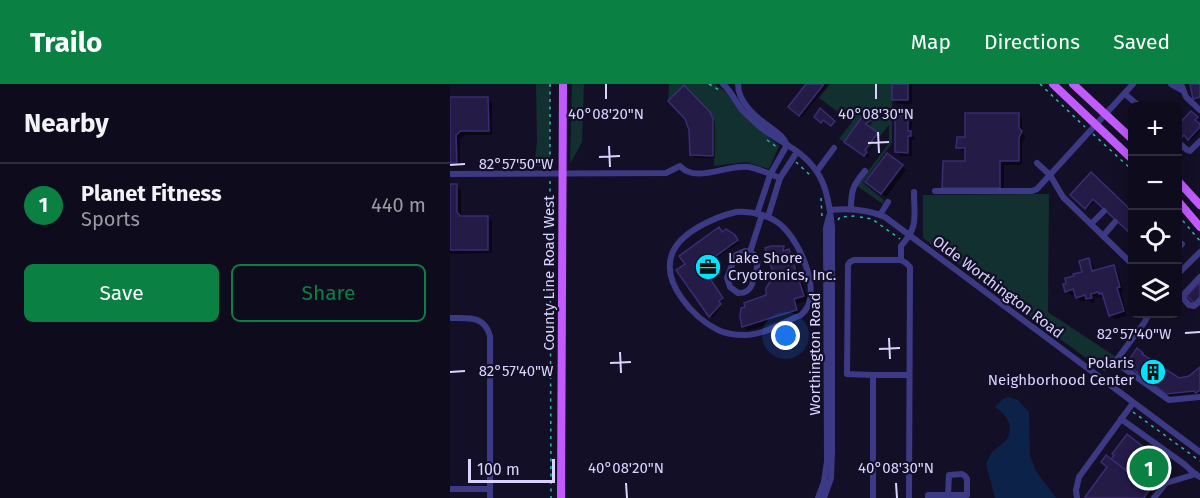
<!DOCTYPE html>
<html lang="en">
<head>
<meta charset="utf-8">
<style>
  :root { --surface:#0e0b1c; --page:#1c1929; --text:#f1f3f6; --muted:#9b9ba3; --line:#2e2b3b; --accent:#0b8043 }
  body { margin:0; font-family:"Fira Sans",sans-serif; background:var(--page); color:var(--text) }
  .controls { position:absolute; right:18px; top:18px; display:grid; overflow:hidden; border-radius:9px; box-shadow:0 3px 15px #0003 }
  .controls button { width:54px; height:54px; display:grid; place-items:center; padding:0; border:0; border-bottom:2px solid var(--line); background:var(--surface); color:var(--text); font:30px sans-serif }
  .scale { position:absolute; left:18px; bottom:15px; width:87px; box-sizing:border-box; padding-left:6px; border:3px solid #d9d4ff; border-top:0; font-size:16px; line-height:21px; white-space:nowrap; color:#d9d4ff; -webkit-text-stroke:4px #130f26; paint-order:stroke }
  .you { position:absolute; left:336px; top:252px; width:21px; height:21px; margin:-15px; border:4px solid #fff; border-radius:50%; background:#1a73e8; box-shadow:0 0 0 9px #1a73e833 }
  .badge { display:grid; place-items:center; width:39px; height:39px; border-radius:50%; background:var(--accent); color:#fff; font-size:20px; font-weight:700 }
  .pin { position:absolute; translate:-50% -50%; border:3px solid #fff; box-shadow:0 2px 6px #0006 }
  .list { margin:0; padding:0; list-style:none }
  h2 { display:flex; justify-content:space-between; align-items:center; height:78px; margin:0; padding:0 24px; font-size:26px }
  h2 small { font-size:20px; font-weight:400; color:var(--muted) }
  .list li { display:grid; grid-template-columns:39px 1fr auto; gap:18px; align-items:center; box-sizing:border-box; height:84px; padding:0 24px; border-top:2px solid var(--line) }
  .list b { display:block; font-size:22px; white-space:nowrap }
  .list p { margin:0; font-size:20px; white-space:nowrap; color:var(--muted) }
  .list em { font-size:20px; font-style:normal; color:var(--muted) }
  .actions { display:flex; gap:12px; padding:18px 24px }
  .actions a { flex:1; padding:14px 0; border:2px solid var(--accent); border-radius:9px; text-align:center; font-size:21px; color:var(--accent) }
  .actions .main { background:var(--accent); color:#fff }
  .icon { flex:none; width:33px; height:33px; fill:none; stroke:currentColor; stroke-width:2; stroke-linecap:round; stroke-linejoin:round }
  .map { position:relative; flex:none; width:750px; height:414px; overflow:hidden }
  header { display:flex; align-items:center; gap:36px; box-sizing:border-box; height:84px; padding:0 30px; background:var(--accent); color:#fff }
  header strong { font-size:28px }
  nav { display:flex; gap:33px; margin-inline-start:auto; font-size:21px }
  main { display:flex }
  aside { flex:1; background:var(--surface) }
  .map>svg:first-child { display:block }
  .green { fill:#12302f }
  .water { fill:#0c2248 }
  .shadow { fill:#0007 }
  .building { fill:#241b47; stroke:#3b2d73; stroke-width:1.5 }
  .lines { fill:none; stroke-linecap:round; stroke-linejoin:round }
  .path { stroke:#2fb8b0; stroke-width:1.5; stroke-dasharray:3 4.5; stroke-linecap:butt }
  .minor { stroke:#3d3a85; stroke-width:6 }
  .major { stroke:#c25bff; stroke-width:8 }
  .ticks { fill:none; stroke:#d9d4ff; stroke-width:2 }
  .labels { text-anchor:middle; stroke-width:4.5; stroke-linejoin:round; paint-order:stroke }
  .poi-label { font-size:15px; fill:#d9d4ff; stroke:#130f26; text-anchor:start }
  .street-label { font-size:15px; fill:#d9d4ff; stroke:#130f26 }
  .ticks-label { font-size:15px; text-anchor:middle; fill:#d9d4ff; stroke:#130f26; stroke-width:4.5; stroke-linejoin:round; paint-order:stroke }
</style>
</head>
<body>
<header>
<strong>Trailo</strong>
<nav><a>Map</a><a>Directions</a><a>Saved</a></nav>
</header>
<main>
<aside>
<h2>Nearby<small></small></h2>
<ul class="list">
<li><span class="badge">1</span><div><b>Planet Fitness</b><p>Sports</p></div><em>440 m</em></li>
</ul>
<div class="actions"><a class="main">Save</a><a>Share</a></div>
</aside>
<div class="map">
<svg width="750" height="414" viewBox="0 0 750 414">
  <rect width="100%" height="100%" fill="#130f26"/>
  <g class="green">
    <polygon points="86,0 100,0 100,83 84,82 87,59"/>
    <polygon points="122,0 134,0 132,58 120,80"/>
    <polygon points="219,0 264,0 275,7 298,36 329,62 319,85 296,78 264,82 263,35 260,28 234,1 218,17"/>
    <polygon points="380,0 442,0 442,59 413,99 434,116 433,120 407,102 439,59 439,41 417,68 415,66 428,49 416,40 420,35 415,30 394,58 389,55 402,38 369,14"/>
    <polygon points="599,110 598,228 666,273 655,288 473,154 473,111"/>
  </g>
  <path class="water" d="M558,313L568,316L579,328L580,371L586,387L606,414H545L536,380C538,376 540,370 543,367C547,363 552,361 555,357C566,344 557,331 545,323L553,315Z"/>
  <g class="shadow">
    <polygon points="358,0 378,0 352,33 343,26"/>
    <polygon points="443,0 462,0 462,20 448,20 444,16"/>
    <polygon points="234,3 262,32 265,38 265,74 245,74 242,71 241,46"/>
    <polygon points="0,14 38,14 42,19 42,51 15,51 10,56 10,83 0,83"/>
    <polygon points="741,29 748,36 746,39 750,42 750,47 741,56 737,52 735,54 728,46 729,45 728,44"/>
    <polygon points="568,31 572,35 572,49 576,53 572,59 572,81 554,81 554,108 516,79 516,67 512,67 508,63 516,54"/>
    <polygon points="457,32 462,37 461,50 465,53 465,56 462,56 462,72 451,72 446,68"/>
    <polygon points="420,36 422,39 418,44 430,53 417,70 419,72 418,74 396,58"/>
    <polygon points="452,82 456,86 436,113 421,102"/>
    <polygon points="641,90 682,129 682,150 646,116 637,125 622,111"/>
    <polygon points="0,102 6,102 11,106 11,134 38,134 42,138 42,169 0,170"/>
    <polygon points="272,149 286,155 289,159 264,176 266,182 266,190 260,196 274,216 269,220 271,223 262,234 228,187"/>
    <polygon points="333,163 343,171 358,216 347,220 350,230 297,247 293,242 317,212 327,195"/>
    <polygon points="638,176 643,180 645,187 663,182 668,187 673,207 671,208 677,232 664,235 660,231 654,214 652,212 644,214 645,218 642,219 638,216 631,218 627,213 626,210 621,211 616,207 633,189"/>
    <polygon points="687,266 728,295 740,294 750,285 750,309 749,310 747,308 719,312 679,282"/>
    <polygon points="666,381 717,383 719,385 703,406 698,402 697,403 702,409 698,414 639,414"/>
  </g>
  <g class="building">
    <polygon points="356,0 374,0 349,32 338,23"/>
    <rect x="442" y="0" width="16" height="16"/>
    <polygon points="740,0 750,0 750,13 743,15"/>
    <polygon points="234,1 260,28 263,35 263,72 240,71 239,46 235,35 218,17"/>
    <polygon points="0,13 38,13 39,47 11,47 6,51 7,79 0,79"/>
    <polygon points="370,24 385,37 381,42 373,36 371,39 364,33"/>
    <polygon points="741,27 748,33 745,36 750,40 750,43 738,56 734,51 732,53 728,48 728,41"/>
    <polygon points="515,29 569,29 569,44 572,47 569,54 569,77 550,77 550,104 492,104 493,77 515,77 515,64 506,64 507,53 515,53"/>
    <polygon points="414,30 421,35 416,40 428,49 415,66 417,68 414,72 394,58"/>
    <polygon points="445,31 458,31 458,47 461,47 461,52 458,52 458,69 445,68"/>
    <polygon points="437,69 453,81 431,110 415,98"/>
    <polygon points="641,88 682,127 682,151 643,115 635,125 620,111"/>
    <polygon points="0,100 7,100 7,128 10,132 38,132 38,166 0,166"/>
    <polygon points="269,143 272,148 276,145 285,151 288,156 263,174 266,182 264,187 259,193 273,214 269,217 271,220 259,233 226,186 235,180 229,172"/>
    <polygon points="321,162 334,162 333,167 339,165 354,212 344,215 347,226 292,243 290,233 291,224 295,223 294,219 316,211 316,204 319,199 325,194 315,164"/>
    <polygon points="639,174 642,187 664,181 670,203 667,204 674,227 659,232 652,209 649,210 648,208 641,210 642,214 636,215 635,211 626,214 623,205 615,208 613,200 616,200 615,194 624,192 623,190 632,188 629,177"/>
    <polygon points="750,198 750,213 744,219 737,212"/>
    <polygon points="687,264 693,269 692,270 729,294 739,292 750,283 750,306 746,309 744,307 716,310 676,280"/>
    <polygon points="677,350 718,382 700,405 661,375 664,371 662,370"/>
    <polygon points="656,371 700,405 694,414 637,414 635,413 657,383 651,378"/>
  </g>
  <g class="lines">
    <g class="path">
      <polyline points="100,0 100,83"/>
      <polyline points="259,0 271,7"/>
      <polyline points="590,0 635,43"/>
      <polyline points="643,50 682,86"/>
      <polyline points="317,56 328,64"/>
      <polyline points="346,78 362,93"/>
      <polyline points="100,97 101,414"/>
      <polyline points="371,114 372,133"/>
      <polyline points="728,131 750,157"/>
      <polyline points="410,133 422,135 450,155"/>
      <polyline points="388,136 390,133 406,132"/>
      <polyline points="683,328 750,377"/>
    </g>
    <g class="minor">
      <path d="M273,0C281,7 285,17 292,26C297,31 303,37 309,42C318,50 328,55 339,62C373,83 378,106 382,143V367L381,394L374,414"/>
      <path d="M288,0C288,19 307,34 321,44C328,49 334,53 337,61"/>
      <polyline points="721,0 732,6"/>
      <polyline points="731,0 736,13 750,26"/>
      <polyline points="675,10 689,22"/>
      <polyline points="728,58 737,66 740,67 750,57"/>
      <polyline points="587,79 600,91 613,113 682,180"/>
      <polyline points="367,87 384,64"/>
      <path d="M0,90L216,89L230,82C246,100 277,80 299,83C309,85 320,90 330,94"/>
      <polyline points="485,107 582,107 587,105 683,0"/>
      <path d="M401,125C401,106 403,101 415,87"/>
      <path d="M380,126C400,124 417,125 435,133L750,368"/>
      <path d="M286,128C302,127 321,131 333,143C351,160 374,212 351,231C334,238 314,251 295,251C286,251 276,250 268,246C244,234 211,199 222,170C230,148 265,133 286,128Z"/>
      <polyline points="307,130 320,91 337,61"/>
      <polyline points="430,131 438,118"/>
      <polyline points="318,133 330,94 347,68"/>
      <polyline points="641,140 654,127"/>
      <polyline points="653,152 665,138"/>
      <polyline points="728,165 732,160"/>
      <path d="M295,167C312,170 308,182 304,194C303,198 302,204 297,207C294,209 292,209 288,209L280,203L277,194L286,171Z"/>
      <polyline points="300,168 312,131"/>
      <path d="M451,176V162C469,142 464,133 464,108"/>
      <polyline points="728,190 750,168"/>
      <polyline points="750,193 735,209 733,214 739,221 744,222 750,217"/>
      <polyline points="699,230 694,239 665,278 719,316 750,313"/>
      <path d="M0,234C18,234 34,231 40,252V414"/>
      <polyline points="423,291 397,290 398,181 400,178 404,176 451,176 456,179 460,183 459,414"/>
      <polyline points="671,335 734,380 745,390 750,393"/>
      <polyline points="0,405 40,405"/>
      <polyline points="368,414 374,398 377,377 376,144 379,132"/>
      <polyline points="423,414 423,291 459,291"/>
      <polyline points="478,414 478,411 517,411 517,395 515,392 512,390 499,391 498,411"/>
      <polyline points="627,414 626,406 629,393 683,319"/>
      <polyline points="704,414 716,399 746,390"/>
    </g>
    <g class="major">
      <polyline points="603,0 682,75"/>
      <polyline points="623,0 682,55"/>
      <polyline points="728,97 750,121"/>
      <polyline points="728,117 750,143"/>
      <polyline points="111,414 113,0"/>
    </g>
  </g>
  <path class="ticks" d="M156,0V15M426,0V15M428,48L429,69M418,59L439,58M159,62L160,83M149,73L170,72M0,81L15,80M735,249L750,248M439,254L440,275M429,265L450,264M170,268L171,289M160,279L181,278M0,288L15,287M176,399L177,414M446,399L447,414"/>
  <defs>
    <g id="office-disc" transform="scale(1.35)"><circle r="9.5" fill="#00e5ff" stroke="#130f26"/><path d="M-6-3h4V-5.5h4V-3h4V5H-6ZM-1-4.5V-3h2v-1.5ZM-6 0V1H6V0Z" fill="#111"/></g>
    <g id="building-disc" transform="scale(1.35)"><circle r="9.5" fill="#00e5ff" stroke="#130f26"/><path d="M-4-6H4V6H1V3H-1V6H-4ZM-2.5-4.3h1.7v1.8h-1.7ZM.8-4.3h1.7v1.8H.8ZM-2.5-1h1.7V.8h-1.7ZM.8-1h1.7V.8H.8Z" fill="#111"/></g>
  </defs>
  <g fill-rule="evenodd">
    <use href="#office-disc" x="258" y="183"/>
    <use href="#building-disc" x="703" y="288"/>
  </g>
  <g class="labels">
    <g class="poi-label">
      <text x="278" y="179">Lake Shore<tspan x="278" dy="17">Cryotronics, Inc.</tspan></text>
      <text x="684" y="284" text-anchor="end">Polaris<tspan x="684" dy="17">Neighborhood Center</tspan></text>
    </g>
    <g class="street-label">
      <text transform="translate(99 189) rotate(-90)" y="5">County Line Road West</text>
      <text transform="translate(548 203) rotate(37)" y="5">Olde Worthington Road</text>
      <text transform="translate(365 270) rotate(-90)" y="5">Worthington Road</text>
    </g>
  </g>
  <g class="ticks-label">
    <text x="156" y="35">40°08'20"N</text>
    <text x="426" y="35">40°08'30"N</text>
    <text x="66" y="85">82°57'50"W</text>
    <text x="684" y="255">82°57'40"W</text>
    <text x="66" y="292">82°57'40"W</text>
    <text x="176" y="389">40°08'20"N</text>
    <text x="446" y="389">40°08'30"N</text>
  </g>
</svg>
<div class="controls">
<button>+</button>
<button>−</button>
<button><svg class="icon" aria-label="locate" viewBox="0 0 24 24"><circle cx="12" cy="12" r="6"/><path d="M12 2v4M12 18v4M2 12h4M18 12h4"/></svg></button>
<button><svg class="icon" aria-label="layers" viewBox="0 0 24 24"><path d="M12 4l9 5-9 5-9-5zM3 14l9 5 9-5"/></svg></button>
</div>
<div class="scale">100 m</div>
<div class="you"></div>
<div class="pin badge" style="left:699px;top:384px">1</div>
</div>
</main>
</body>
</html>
